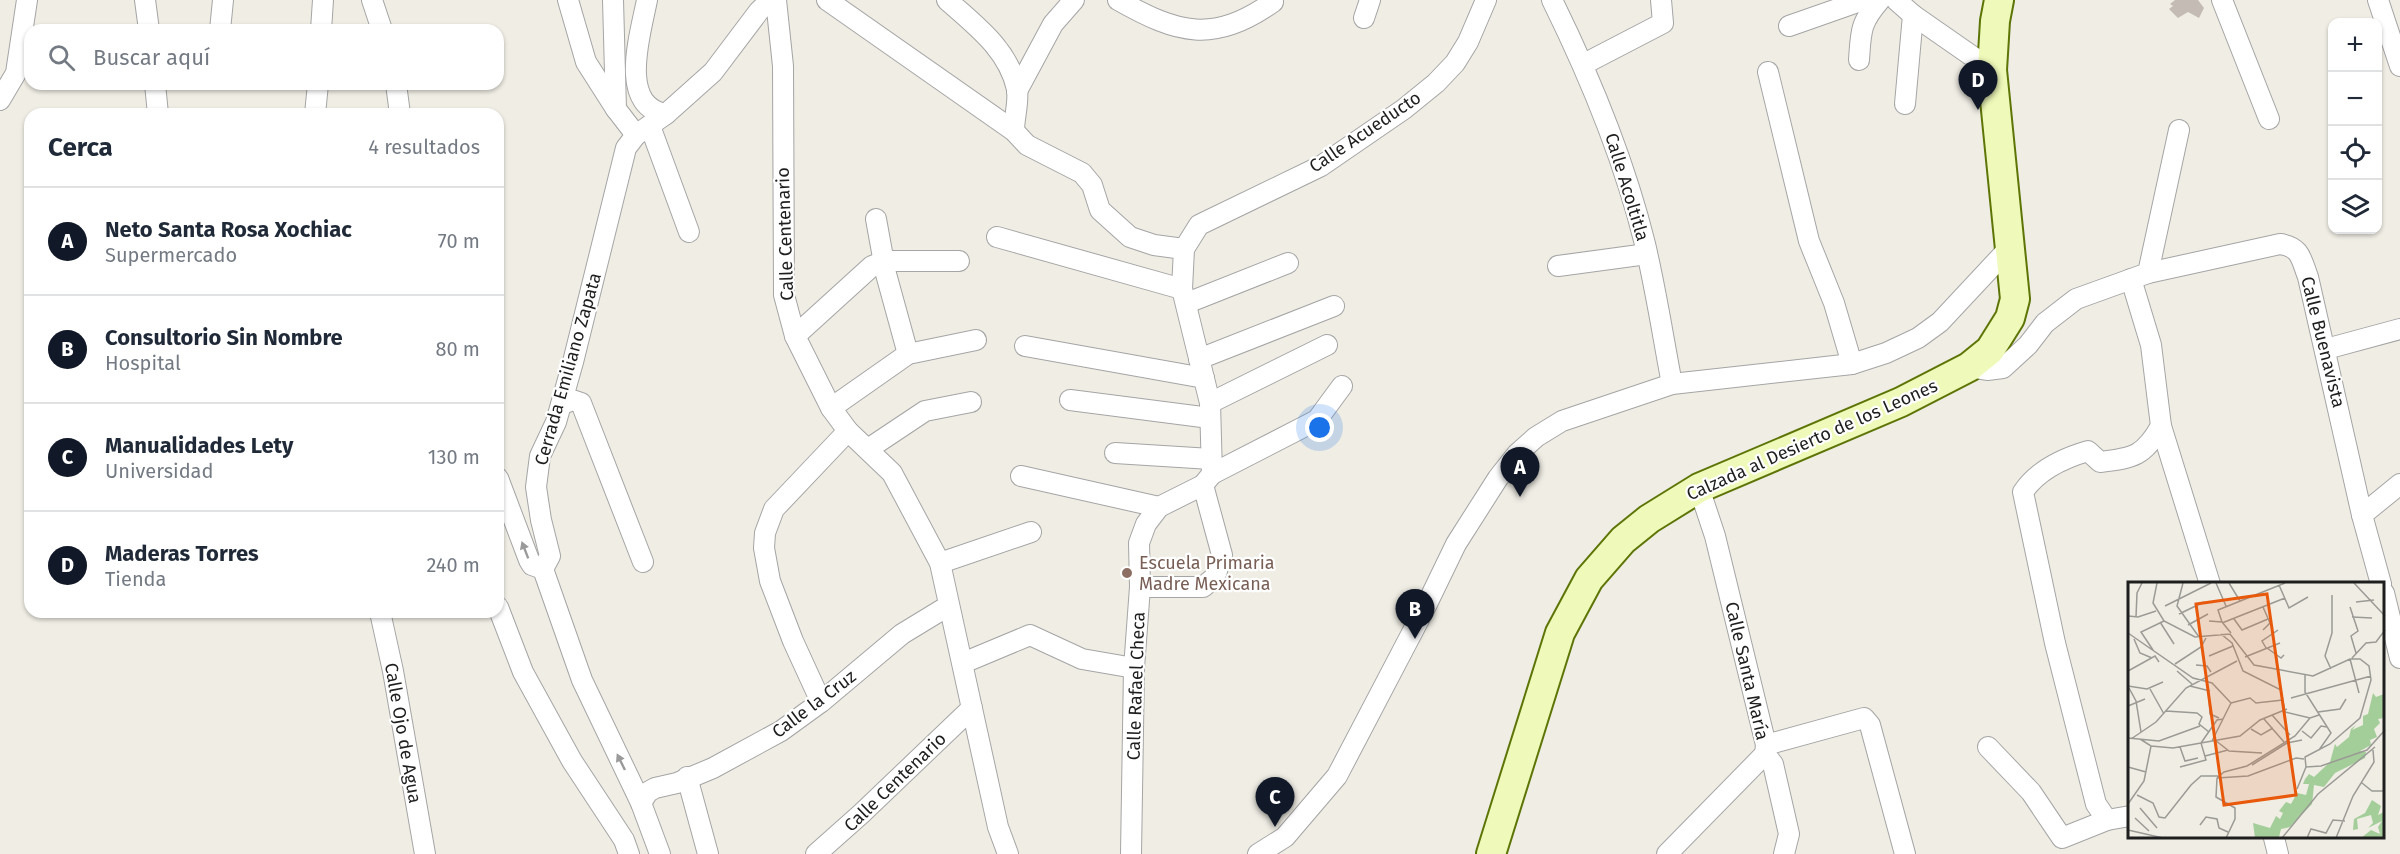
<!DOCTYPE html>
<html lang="es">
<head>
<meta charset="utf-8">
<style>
  :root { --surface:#fff; --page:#f2f2f3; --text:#1f2937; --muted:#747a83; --line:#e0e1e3; --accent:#111827 }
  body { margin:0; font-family:"Fira Sans",sans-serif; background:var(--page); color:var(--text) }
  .controls { position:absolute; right:18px; top:18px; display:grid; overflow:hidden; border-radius:12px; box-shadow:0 2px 4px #0004 }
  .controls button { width:54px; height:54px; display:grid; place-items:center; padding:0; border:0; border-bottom:2px solid var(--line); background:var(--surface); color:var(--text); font:30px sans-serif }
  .you { position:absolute; left:1320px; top:428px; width:21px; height:21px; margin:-15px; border:4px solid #fff; border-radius:50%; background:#1a73e8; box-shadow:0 0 0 9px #1a73e833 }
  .badge { display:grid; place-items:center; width:39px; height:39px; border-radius:50%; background:var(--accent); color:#fff; font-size:20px; font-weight:700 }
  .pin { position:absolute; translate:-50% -50px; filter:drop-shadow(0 2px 3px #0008) }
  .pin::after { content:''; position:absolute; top:32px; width:21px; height:18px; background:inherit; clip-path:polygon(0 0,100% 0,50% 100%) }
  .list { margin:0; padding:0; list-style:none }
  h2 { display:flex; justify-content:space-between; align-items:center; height:78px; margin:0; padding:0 24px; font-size:26px }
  h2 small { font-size:20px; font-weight:400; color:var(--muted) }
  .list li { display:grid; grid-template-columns:39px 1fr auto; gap:18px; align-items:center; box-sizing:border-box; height:108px; padding:0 24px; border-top:2px solid var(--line) }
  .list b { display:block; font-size:22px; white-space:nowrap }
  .list p { margin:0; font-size:20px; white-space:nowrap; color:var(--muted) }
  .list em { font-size:20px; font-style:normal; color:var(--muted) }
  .icon { flex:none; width:33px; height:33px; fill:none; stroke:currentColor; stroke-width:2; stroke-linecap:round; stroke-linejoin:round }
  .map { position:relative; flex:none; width:2400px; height:854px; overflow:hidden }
  .search { position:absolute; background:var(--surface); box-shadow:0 2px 4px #0004; left:24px; top:24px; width:480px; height:66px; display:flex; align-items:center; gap:15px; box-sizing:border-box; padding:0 21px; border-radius:18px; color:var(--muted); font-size:22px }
  .panel { position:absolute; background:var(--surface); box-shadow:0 2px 4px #0004; left:24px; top:108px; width:480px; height:510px; border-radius:18px }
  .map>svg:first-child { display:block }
  .building { fill:#c4bcb4 }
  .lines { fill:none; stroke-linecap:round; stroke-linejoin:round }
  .street-casing { stroke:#a5a5a5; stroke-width:22 }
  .secondary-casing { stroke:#5d7506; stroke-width:32 }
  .street { stroke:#fff; stroke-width:20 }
  .secondary { stroke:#eff9b9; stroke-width:28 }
  .oneway { fill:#9a9a9a }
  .education-dot { fill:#8d6e63; stroke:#fff; stroke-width:2 }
  .labels { text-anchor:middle; stroke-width:4.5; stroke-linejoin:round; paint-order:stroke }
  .street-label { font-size:18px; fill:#1e1e1e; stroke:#fff }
  .education-label { font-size:18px; fill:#785e54; stroke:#fff; text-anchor:start }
  .inset-road { fill:none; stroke:#9b9a95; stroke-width:1.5 }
  .view { fill:#e8590c; fill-opacity:0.15; stroke:#e8590c; stroke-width:3 }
  .inset-edge { fill:none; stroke:#1e1e1e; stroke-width:3 }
</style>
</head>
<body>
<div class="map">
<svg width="2400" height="854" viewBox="0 0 2400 854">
  <rect width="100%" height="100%" fill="#efede4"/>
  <polygon class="building" points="2175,0 2198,0 2204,8 2199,18 2188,12 2178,18 2169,9 2173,6 2170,4"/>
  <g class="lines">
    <g class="street-casing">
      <g id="street">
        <polyline points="145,0 149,30"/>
        <polyline points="372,0 382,30"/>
        <polyline points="568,0 586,62 616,109"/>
        <polyline points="613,0 616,109 636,135"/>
        <path d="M647,0C641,32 617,106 666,114"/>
        <polyline points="776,0 783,66 784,295 795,336 831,408 848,431 892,473 940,563 998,827 1008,854"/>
        <polyline points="827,0 1014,131 1027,145 1082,173 1092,185 1100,210 1130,237 1154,245 1184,249"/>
        <path d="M947,0C976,26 1008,49 1017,89C1019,102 1014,118 1014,131"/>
        <path d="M1118,0C1178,34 1213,44 1273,2"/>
        <path d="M1552,0C1591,79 1624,159 1645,244C1656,290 1663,337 1672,384"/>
        <polyline points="1896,0 1913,15 1992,70"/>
        <polyline points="2222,0 2269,119"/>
        <polyline points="2378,0 2400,66"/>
        <polyline points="1364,18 1370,0"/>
        <polyline points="1789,26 1863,0"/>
        <polyline points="220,30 223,0"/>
        <polyline points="321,30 323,0"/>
        <path d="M1859,60C1861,31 1860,23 1880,0"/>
        <polyline points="1584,64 1663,23 1661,0"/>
        <polyline points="1768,72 1809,241 1834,303 1852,364"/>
        <polyline points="155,84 158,114"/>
        <polyline points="396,84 400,114"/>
        <polyline points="1017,91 1053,24 1074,0"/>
        <polyline points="0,100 16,73 27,0"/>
        <polyline points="1905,104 1913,15"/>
        <polyline points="315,114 318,84"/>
        <polyline points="650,126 689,232"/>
        <polyline points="876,219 886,274 908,354"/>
        <polyline points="997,237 1182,289"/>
        <polyline points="1558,266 1647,254"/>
        <path d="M2148,273L2280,244C2301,247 2301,259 2308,277L2362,515L2381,584"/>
        <polyline points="2131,279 2151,345 2161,426 2210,584"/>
        <polyline points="1187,303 1288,263"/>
        <polyline points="795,336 872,266 885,261 959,261"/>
        <polyline points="1025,346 1204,378"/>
        <polyline points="2326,349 2400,329"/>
        <polyline points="1199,359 1334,306"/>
        <polyline points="1969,367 1987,370 2003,368 2028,345 2045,323 2076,299 2148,273 2179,130"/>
        <polyline points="1070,400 1210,418"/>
        <polyline points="1210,403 1327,345"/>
        <polyline points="561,405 572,400 581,403 643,562"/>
        <polyline points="831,408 908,354 976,340"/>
        <polyline points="868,449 925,411 971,402"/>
        <polyline points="1115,453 1211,459"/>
        <polyline points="1212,474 1317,420 1342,386"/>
        <polyline points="1021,476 1159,507"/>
        <polyline points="498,478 529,560 532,565 543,569 582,680 641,803 660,854"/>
        <polyline points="1699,488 1715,536 1766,745 1765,754 1773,764 1789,834 1784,854"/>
        <polyline points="2362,515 2400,484"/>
        <polyline points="940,563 1031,532"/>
        <polyline points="543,569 550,556 541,520 536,487 540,456 556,422 573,362 626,148 636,135 666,114 713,72 759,11 771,0"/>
        <polyline points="1140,587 1203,587 1215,577 1222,555 1203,485"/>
        <polyline points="2384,593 2400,658"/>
        <polyline points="498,607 523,672 572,761 624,840 629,854"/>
        <polyline points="380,612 393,671 425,854"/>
        <polyline points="963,663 1030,635 1082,659 1134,668"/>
        <polyline points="821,702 793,641 770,581 764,548 765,533 774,509 848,431"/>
        <polyline points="1766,745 1864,718 1870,725 1905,854"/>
        <polyline points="1988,747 2031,792 2062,838 2107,820 2130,816"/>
        <polyline points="687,777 708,854"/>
        <polyline points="641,803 648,792 655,788 677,783 713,768 781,731 821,702 902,634 948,606"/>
        <path d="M2107,820L2096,804L2055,643L2023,492C2037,471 2064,458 2088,451L2100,462C2134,458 2144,456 2161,426"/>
        <polyline points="2274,838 2278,854"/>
        <polyline points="816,854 861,814 972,708"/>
        <polyline points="1131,854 1134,668 1140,587 1139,543 1146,524 1159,507 1203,485 1212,474 1210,403 1182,289 1184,249 1199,225 1321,166 1404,109 1436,83 1455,63 1468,42 1486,0"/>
        <polyline points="1258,854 1285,837 1337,776 1426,606 1456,544 1498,478 1517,454 1536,437 1562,421 1672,384 1852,364 1886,353 1918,338 1940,322 2011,246"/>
        <polyline points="1667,854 1765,754"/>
      </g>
    </g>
    <g class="secondary-casing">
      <polyline id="secondary" points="1491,854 1560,633 1589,579 1623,540 1649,519 1699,488 1901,402 1969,367 1990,350 2010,318 2015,299 1992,70 1995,21 1999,0"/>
    </g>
    <use href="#street" class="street"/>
    <use href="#secondary" class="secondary"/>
  </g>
  <defs><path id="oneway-solid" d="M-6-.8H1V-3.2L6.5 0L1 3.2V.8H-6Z" transform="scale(1.5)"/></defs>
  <g class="oneway">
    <use href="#oneway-solid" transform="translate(525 550) rotate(-111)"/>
    <use href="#oneway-solid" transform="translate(621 762) rotate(-116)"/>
  </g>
  <circle class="education-dot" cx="1127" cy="573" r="6"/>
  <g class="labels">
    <g class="street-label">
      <text transform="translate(1365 132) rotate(-34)" y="6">Calle Acueducto</text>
      <text transform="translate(1627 187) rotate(73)" y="6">Calle Acoltitla</text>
      <text transform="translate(785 234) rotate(-92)" y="6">Calle Centenario</text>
      <text transform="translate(2323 342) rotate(76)" y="6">Calle Buenavista</text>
      <text transform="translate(568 369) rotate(-74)" y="6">Cerrada Emiliano Zapata</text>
      <text transform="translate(1812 440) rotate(-24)" y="6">Calzada al Desierto de los Leones</text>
      <text transform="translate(1747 671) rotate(77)" y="6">Calle Santa María</text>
      <text transform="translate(1136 686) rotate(-88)" y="6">Calle Rafael Checa</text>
      <text transform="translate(814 704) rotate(-37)" y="6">Calle la Cruz</text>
      <text transform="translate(403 733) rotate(80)" y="6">Calle Ojo de Agua</text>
      <text transform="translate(895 782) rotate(-44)" y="6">Calle Centenario</text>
    </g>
    <g class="education-label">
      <text x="1139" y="569">Escuela Primaria<tspan x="1139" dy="21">Madre Mexicana</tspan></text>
    </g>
  </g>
  <g transform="translate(2128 582)">
    <rect width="256" height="256" fill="#efede4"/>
    <path d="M245,111L248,115L256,112V136L250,137L252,141L246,147L249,155L242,158L243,163L232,169L238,170L237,176L207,191L196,205L186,203L184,222L162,245L153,247L151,255L127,256L125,241L142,246L148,234L152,237L155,231L151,229L158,220L163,222L169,211L178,213L181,202H175L177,197L181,192L186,195L202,180L207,162L209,165L221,155L223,147L228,143L224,148L235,143V134L240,132ZM244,218L253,224L250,233L256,230V256H233L243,248L252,252L250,245L254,239L240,246L245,241L243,233L229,237L230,247L225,248L226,237L237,231Z" fill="#a3ce99"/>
    <path class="inset-road" d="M29,1L25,21L36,39L67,55L102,52L126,83L185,94L222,77H232L241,84L243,98L232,136L202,162L177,175L178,185L193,184L239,168L257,148M55,1L49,24L71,55M88,1L98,24M101,1L112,19M226,1L257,34M151,3L161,26L180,15M228,20L246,18M37,24L83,1M135,25L142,41L135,48M222,25L230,49L223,54L228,71M51,32L76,20M0,34L10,35L28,29M8,35L9,11L14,1M224,35L244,36M106,37L114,48L140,37M81,39L94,40L103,51M32,40L46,62M94,40L90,28L157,1M94,41L157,16M60,43L80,32M0,51L65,96L84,101L103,121M93,52L104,61L115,89L153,108L157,130L182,136L191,133M6,57L12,71L24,76M138,66L134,59L150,48M139,66L153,76L156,73M25,68L13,50L36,39M81,74L105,64M117,75L152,61M224,76L238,61L248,60L257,48M222,77L231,111M47,82L73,65L78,56M68,83L79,84L83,90M203,87L197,74L204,51V13M0,89L27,74L31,80M49,89L64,102M177,93V110L203,151L191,168M0,104L19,107L35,100M62,104L82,109M1,106L8,119L13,150M22,107L36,132M81,116L82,132L91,136M163,116L243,94M103,121L122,116L128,121L155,118M0,124L17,117M38,129L69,131L74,135L71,142L81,150M190,130L212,127L218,117M144,133L162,153M136,137L156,160M123,147L133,153L145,146M174,149L183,156L193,144L199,145M0,156L31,159L72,144M3,157L28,140L58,106L109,79M12,157L23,164L45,166L112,154L132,138L159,127M87,158L101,169L134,171M84,159L103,121M52,165L57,179L70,176M77,174L100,168M124,183L159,161L174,158M0,185L18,190M52,185L78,178L73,161L89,138L95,137M89,196L96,190L119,184L167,154L182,136M89,196L120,194L168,176L176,177M89,196L88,215L107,226V237L98,256M234,201L244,209H257M169,207L178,185M9,213L25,221L31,235L37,236L63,203L73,194H90M0,222L16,199L23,164M12,226L29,246M7,236L21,249M72,243L78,235L89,237L91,246L100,250M0,248L35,256M154,256L190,212L247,165M179,256L183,247L198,251L205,238L217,239M208,256L225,214L246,180L245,168"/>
    <path class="view" d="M139,12L168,213L96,223L68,22Z"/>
    <rect width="256" height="256" class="inset-edge"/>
  </g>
</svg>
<div class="controls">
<button>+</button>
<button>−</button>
<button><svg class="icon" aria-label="locate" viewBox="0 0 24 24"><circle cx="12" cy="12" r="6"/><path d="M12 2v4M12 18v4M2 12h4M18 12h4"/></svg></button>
<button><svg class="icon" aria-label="layers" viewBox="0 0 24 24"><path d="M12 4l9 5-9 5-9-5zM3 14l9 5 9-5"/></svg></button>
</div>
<div class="you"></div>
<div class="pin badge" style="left:1520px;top:497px">A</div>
<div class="pin badge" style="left:1415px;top:639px">B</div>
<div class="pin badge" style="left:1275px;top:827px">C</div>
<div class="pin badge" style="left:1978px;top:110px">D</div>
<div class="search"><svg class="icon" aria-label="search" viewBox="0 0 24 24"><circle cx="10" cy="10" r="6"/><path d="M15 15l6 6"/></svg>Buscar aquí</div>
<section class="panel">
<h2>Cerca<small>4 resultados</small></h2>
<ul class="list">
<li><span class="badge">A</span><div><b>Neto Santa Rosa Xochiac</b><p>Supermercado</p></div><em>70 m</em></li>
<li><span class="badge">B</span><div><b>Consultorio Sin Nombre</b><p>Hospital</p></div><em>80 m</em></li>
<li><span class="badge">C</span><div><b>Manualidades Lety</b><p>Universidad</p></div><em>130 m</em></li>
<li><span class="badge">D</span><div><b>Maderas Torres</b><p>Tienda</p></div><em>240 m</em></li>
</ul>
</section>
</div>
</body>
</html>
